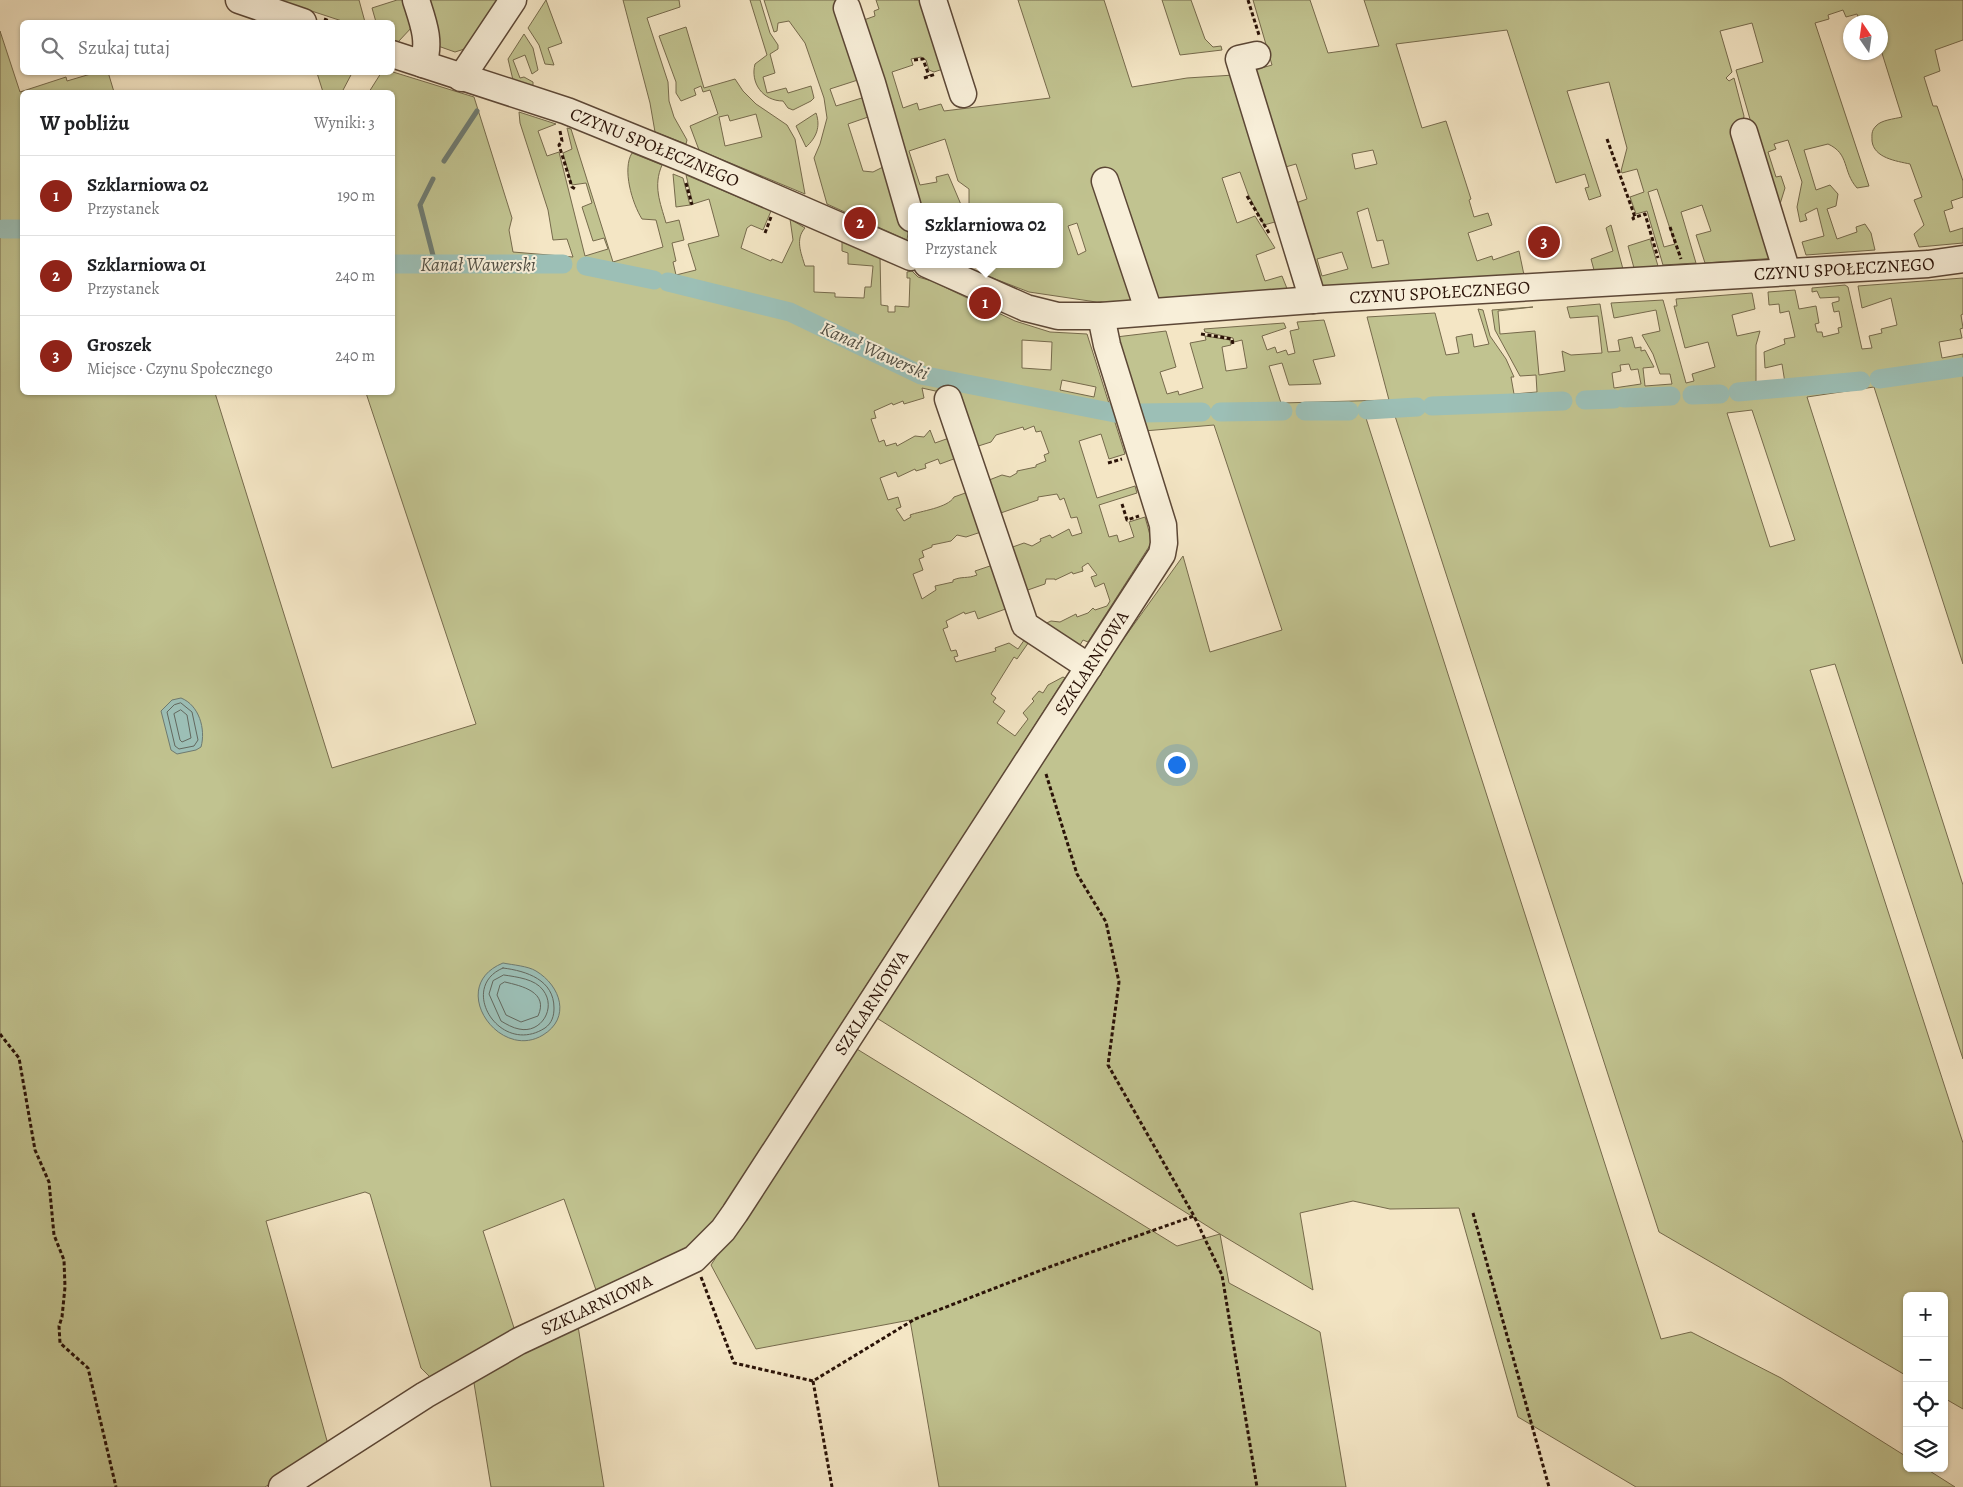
<!DOCTYPE html>
<html lang="pl">
<head>
<meta charset="utf-8">
<style>
  :root { --surface:#fff; --page:#f6f6f6; --text:#202124; --muted:#757577; --line:#e0e0e0; --accent:#8f2418 }
  body { margin:0; font-family:Alegreya,serif; background:var(--page); color:var(--text) }
  .controls { position:absolute; right:15px; bottom:15px; display:grid; overflow:hidden; border-radius:8px; box-shadow:0 1px 4px #0004 }
  .controls button { width:45px; height:45px; display:grid; place-items:center; padding:0; border:0; border-bottom:1px solid var(--line); background:var(--surface); color:var(--text); font:25px sans-serif }
  .compass { position:absolute; left:1843px; top:15px; width:45px; height:45px; border-radius:50%; background:var(--surface); box-shadow:0 1px 4px #0004; rotate:347deg }
  .you { position:absolute; left:1176px; top:764px; width:18px; height:18px; margin:-12px; border:4px solid #fff; border-radius:50%; background:#1a73e8; box-shadow:0 0 0 8px #1a73e833 }
  .badge { display:grid; place-items:center; width:32px; height:32px; border-radius:50%; background:var(--accent); color:#fff; font-size:16px; font-weight:700 }
  .pin { position:absolute; translate:-50% -50%; border:2px solid #fff; box-shadow:0 1px 5px #0006 }
  .popup { position:absolute; left:908px; top:203px; width:155px; height:65px; box-sizing:border-box; display:grid; place-content:center; border-radius:8px; background:var(--surface); filter:drop-shadow(0 1px 4px #0005); font-size:16px; white-space:nowrap; color:var(--muted) }
  .popup b { font-size:19px; color:var(--text) }
  .popup::after { content:''; position:absolute; left:50%; top:100%; margin-left:-10px; border:10px solid transparent; border-top-color:var(--surface) }
  .list { margin:0; padding:0; list-style:none }
  h2 { display:flex; justify-content:space-between; align-items:center; height:65px; margin:0; padding:0 20px; font-size:21px }
  h2 small { font-size:16px; font-weight:400; color:var(--muted) }
  .list li { display:grid; grid-template-columns:32px 1fr auto; gap:15px; align-items:center; box-sizing:border-box; height:80px; padding:0 20px; border-top:1px solid var(--line) }
  .list b { display:block; font-size:19px; white-space:nowrap }
  .list p { margin:0; font-size:16px; white-space:nowrap; color:var(--muted) }
  .list em { font-size:16px; font-style:normal; color:var(--muted) }
  .icon { flex:none; width:28px; height:28px; fill:none; stroke:currentColor; stroke-width:2; stroke-linecap:round; stroke-linejoin:round }
  .map { position:relative; flex:none; width:1963px; height:1487px; overflow:hidden }
  .search { position:absolute; background:var(--surface); box-shadow:0 1px 4px #0004; left:20px; top:20px; width:375px; height:55px; display:flex; align-items:center; gap:12px; box-sizing:border-box; padding:0 18px; border-radius:8px; color:var(--muted); font-size:19px }
  .panel { position:absolute; background:var(--surface); box-shadow:0 1px 4px #0004; left:20px; top:90px; width:375px; height:305px; border-radius:8px }
  .map>svg:first-child { display:block }
  .green { fill:#c1c390; stroke:#766a4c; fill-rule:evenodd }
  .water { fill:#9cbfb6; stroke:#6e7a70 }
  .lines { fill:none; stroke-linecap:round; stroke-linejoin:round }
  .shore { stroke:#63685e; stroke-width:1 }
  .stream { stroke:#6e7a70; stroke-width:5 }
  .canal { stroke:#9cbfb6; stroke-width:19 }
  .minor-casing { stroke:#5c4736; stroke-width:29 }
  .path { stroke:#2a1207; stroke-width:3; stroke-dasharray:4 2.5; stroke-linecap:butt }
  .minor { stroke:#f8efd9; stroke-width:26 }
  .labels { text-anchor:middle; stroke-width:4; stroke-linejoin:round; paint-order:stroke }
  .street-label { font-size:18px; fill:#2a1207; stroke:#f8efd9 }
  .water-label { font-size:19px; font-style:italic; fill:#524f44; stroke:#f8efd9 }
</style>
</head>
<body>
<div class="map">
<svg width="1963" height="1487" viewBox="0 0 1963 1487">
  <rect width="100%" height="100%" fill="#f4e6c5"/>
  <filter id="stains"><feTurbulence type="fractalNoise" baseFrequency=".004" numOctaves="4"/><feColorMatrix values="0 0 0 0 .2 0 0 0 0 .09 0 0 0 0 .02 0 0 0 .5 -.17"/></filter>
  <radialGradient id="worn" r=".72"><stop offset=".6" stop-color="#630" stop-opacity="0"/><stop offset="1" stop-color="#630" stop-opacity=".3"/></radialGradient>
  <g class="green">
    <polygon points="278,0 359,0 365,22 345,22"/>
    <polygon points="397,0 405,0 413,26 398,42 393,40 392,22 376,22 372,8"/>
    <polygon points="424,0 502,0 474,46 455,52 438,46"/>
    <polygon points="546,0 562,43 548,48 554,65 545,64 539,45 528,28"/>
    <polygon points="623,0 679,0 680,7 647,18 668,82 669,101 674,117 687,140 686,144 655,132 650,103"/>
    <path d="M750,0H760L770,33L778,45V49L770,54L775,73L763,77L767,93L786,88L788,93L811,86L814,98L811,101L793,110L788,108L783,101C763,101 750,83 755,64L767,55Z"/>
    <polygon points="764,0 839,0 864,78 830,89 836,106 865,97 871,116 848,124 863,171 873,172 887,165 908,233 907,240 827,204 814,158 820,144 827,118 824,98 805,43 789,21 778,23 777,31 774,32"/>
    <path d="M876,0H922L943,69L934,72L929,70L926,60L921,57L911,59L913,65L892,72L903,108L917,103L919,110L941,104L944,111L1050,98L1018,0H1104L1132,87L1187,78L1234,75L1282,220L1264,225L1248,194L1240,172L1222,178L1237,223L1255,216L1275,248L1256,255L1265,281L1282,276L1288,291L1103,303L1029,292L982,274L978,264H1059V207H969V189L958,181L945,139L909,151L920,185L937,182L936,177L948,174L962,207H914L861,21L875,16L874,11L879,9ZM1077,223L1086,251L1078,255L1068,226Z"/>
    <polygon points="1162,0 1191,0 1205,39 1213,47 1221,46 1222,50 1180,55"/>
    <path d="M1253,0H1310L1328,53L1379,46L1364,0H1963V40L1935,50L1940,71L1924,77L1933,106H1937L1963,181V197L1951,201L1953,208L1944,211L1950,232L1963,228V243L1919,247L1914,234L1924,225L1914,200L1922,197L1910,164C1896,161 1874,158 1872,141C1872,135 1871,131 1876,126C1881,120 1894,119 1902,117L1881,50L1880,22H1860L1857,14L1846,17L1843,10L1828,15L1829,19L1815,23L1869,186L1857,188C1842,171 1850,154 1828,144L1804,150L1816,190L1830,185L1838,194L1836,206L1827,209L1837,239L1857,232L1856,227L1865,224L1871,233L1875,250L1806,255L1802,242L1824,236L1817,208L1805,214L1807,220L1800,222L1797,207L1802,182L1788,140L1774,144L1776,149L1768,152L1776,177L1781,176L1785,188L1780,204L1796,256H1789L1736,70L1763,62L1752,23L1720,31L1732,72L1726,78L1729,81L1734,78L1744,116L1741,133L1777,258L1705,263L1696,235L1711,231L1702,205L1681,212L1696,263L1663,265L1647,211L1636,214L1630,197L1644,192L1637,169L1622,173L1621,171L1627,148L1609,82L1567,91L1601,196L1589,200L1585,188L1589,187L1585,174L1556,183L1507,30L1396,44L1422,128L1446,121L1471,199L1469,200L1474,217L1488,213L1492,225L1468,233L1477,261L1492,256L1493,260L1519,251L1524,275L1319,289L1293,204L1307,199L1296,164L1282,168L1251,71L1272,65ZM1373,150L1377,164L1355,169L1352,154ZM1657,189L1675,244L1664,247L1648,192ZM1368,208L1377,241L1383,240L1389,264L1372,268L1357,212ZM1342,252L1348,269L1322,276L1317,259Z"/>
    <path d="M686,27L704,88L735,79L743,91L756,104L787,125L795,139L805,194L699,150L690,126L718,114L710,90L703,92L701,86L694,89L696,95L681,101L676,93V82L659,36ZM756,114L762,137L725,146L719,117L728,115L730,121Z"/>
    <path d="M0,31L20,92L66,77L67,81L94,73L108,72L114,92H22V392L215,393L332,768L476,724L366,393L392,392V92H369L381,73L393,72L474,97L512,218L509,230L513,252L573,257L567,239L553,240L548,210L520,123L519,112L556,124L538,131L547,156L559,152L585,256L608,249L604,238L593,241L582,207L592,203L586,183L572,185L563,153L572,149L567,128L571,129L613,262L663,247L656,220L642,219C632,203 622,169 632,153L662,165C653,186 660,202 666,223L679,220L684,240L672,243L676,261L673,262L676,275L696,270L688,244L719,236L709,199L693,204L686,175L771,211L763,230L751,225L747,228L741,248L771,261L772,259L782,263L793,240L790,219L805,228C795,239 801,253 805,266H814V292L835,293V297L864,298L865,287H871L873,266L848,264V253L842,251V242L880,256L881,305L888,306V312H895V306L909,307L910,278H907V272L912,271L918,277L932,281L1015,321L1050,332L1087,334L1125,454L1109,459L1101,434L1079,441L1097,498L1135,486L1137,493L1099,505L1109,537L1117,535L1119,542L1134,537L1129,522L1145,517L1152,542L1088,642L1083,640L1080,645L1085,648L1073,650L1040,626L1051,621L1060,622L1076,614L1077,617L1088,613L1093,608L1095,610L1107,606L1110,601L1104,583L1095,587L1091,577L1097,575L1088,563L1082,567L1083,571L1073,574L1072,572L1055,580V579H1046L1045,584L1022,592L1007,549L1024,543L1032,546L1041,541L1040,539L1050,535L1052,538L1069,529L1072,536L1082,533L1077,517L1071,518L1064,498L1060,500L1057,494L1038,497V500L995,515L984,482L1002,475L1010,477L1017,473V471L1036,467V465L1046,461L1044,455L1049,453L1041,431L1036,432L1034,426L1024,430L1023,427L996,435L991,442L972,448L958,405L962,397L922,388L924,398L904,404L903,401L893,405L892,403L874,411L876,418L871,419L879,442L884,440L886,446L896,443L897,446L915,436L924,437L930,430L935,443L952,437L959,457L940,464L938,459L925,464L926,468L916,471L915,469L898,477L896,472L880,478L888,500L898,497L901,507L896,509L904,521L911,517L910,515C920,511 948,508 954,497L971,491L984,531L966,537L957,535L951,541L932,545V547L922,551L924,557L919,559L923,570L913,574L922,599L936,590L935,586L953,582V580C962,576 967,579 977,575L975,571L996,564L1011,607L978,619L975,611L965,614L964,612L946,621L948,627L943,629L951,651L956,650L958,656L954,657L956,662L996,651L995,648L1009,643L1018,649L1027,636L1031,639L1017,659L1014,657L991,694L996,698L993,702L1005,711L997,723L1015,736L1028,719L1023,713L1034,701L1032,699L1039,691L1043,693L1048,685L1063,677L1065,678L990,795L992,801L891,947L701,1241L596,1290L564,1199L483,1231L515,1331L432,1379L421,1368L370,1194L365,1192L266,1221L329,1448L265,1487H0ZM1022,340L1052,342L1051,370L1022,368ZM1062,380L1096,387L1094,397L1060,390Z"/>
    <polygon points="524,34 533,48 538,70 532,74 525,55 513,60 520,78 524,77 533,82 533,87 513,80 508,59"/>
    <polygon points="317,73 317,72 352,73 342,92 323,92"/>
    <path d="M816,113C821,127 816,138 806,147L796,126Z"/>
    <polygon points="673,174 683,178 690,205 676,207"/>
    <polygon points="1611,225 1623,269 1594,270 1591,259 1613,251 1606,228"/>
    <polygon points="1650,239 1658,266 1634,268 1628,246"/>
    <path d="M1963,278V314L1961,315L1963,328L1960,329L1962,338L1939,342L1942,358L1963,354V664L1874,387L1807,397L1963,885V1059L1835,664L1810,670L1963,1143V1409L1944,1398V1296H1907V1376L1659,1232L1394,413L1365,415L1661,1339L1691,1332L1781,1378L1907,1457V1468H1925L1955,1487H1636L1518,1417L1459,1208L1390,1209L1353,1201L1300,1213L1313,1290L1220,1234L1229,1283L1320,1332L1346,1487H939L910,1320L756,1349L711,1265L852,1046L1177,1246L1220,1234L872,1015L1089,687L1183,556L1210,652L1282,630L1214,425L1144,431L1116,337L1166,331L1176,367L1160,372L1167,394L1178,391L1179,395L1203,388L1190,343L1206,340L1205,336L1230,340L1231,345L1222,347L1226,371L1247,368L1242,340L1234,342L1233,338L1205,332L1204,329L1284,323L1286,328L1262,336L1267,350L1275,347L1277,353L1286,350L1288,355L1295,353L1290,331L1299,329L1297,322L1324,320L1335,356L1313,360L1321,384L1289,385L1282,363L1269,366L1281,403L1389,400L1367,317L1435,313L1446,355L1459,353L1456,337L1472,334L1474,347L1489,344L1478,309L1483,310L1490,336L1506,359L1514,377H1511L1514,394L1537,392L1536,375L1520,376L1495,330L1492,310L1533,307L1498,311L1500,334L1535,331L1539,375L1565,371L1562,351L1571,355L1602,353L1598,316L1570,318L1567,307L1600,304L1608,352L1620,351L1618,340L1632,337L1635,348L1641,347V351L1645,350L1654,367L1643,368L1645,386L1672,384L1670,374H1660L1653,354L1642,335L1660,331L1656,310L1614,318L1611,303L1663,300L1686,383L1694,381L1692,374L1715,367L1708,342L1685,348L1674,306H1677L1676,299L1752,293L1755,309L1732,315L1737,336L1760,331L1756,345V384L1785,383L1782,364L1765,368L1764,352L1785,344L1784,339L1795,337L1789,311L1780,313L1779,304L1769,305L1768,292L1795,290L1799,309L1816,306L1819,323L1815,324L1817,332H1822L1823,337L1839,333L1838,328L1842,327L1839,311L1834,312L1832,303L1839,301V297L1820,298L1817,291L1812,292V288L1845,285L1848,287L1862,349L1872,348L1869,336L1882,333L1881,329L1897,325L1891,298L1862,308L1858,286ZM1629,364L1631,370L1638,369L1641,384L1614,388L1612,373L1621,371L1620,365ZM1752,410L1795,540L1770,547L1727,413Z"/>
    <polygon points="578,1326 604,1487 491,1487 473,1377"/>
  </g>
  <g class="water">
    <path d="M181,698C199,705 206,729 201,747L196,750L177,754L171,750L161,711L172,700Z"/>
    <path d="M503,963C513,965 528,966 536,971C561,986 571,1018 543,1035C499,1062 446,986 503,963Z"/>
  </g>
  <g class="lines">
    <g class="shore">
      <polygon points="181,703 192,712 198,740 194,746 179,749 175,746 167,712 174,705"/>
      <polygon points="181,710 187,715 191,738 182,742 180,740 174,714"/>
      <path d="M503,968C527,971 554,980 554,1008C554,1016 552,1023 545,1028C500,1057 457,987 503,968Z"/>
      <path d="M504,975C517,977 535,979 543,990C557,1008 541,1034 519,1029C513,1028 506,1024 501,1021L489,994L493,981Z"/>
      <path d="M505,982C522,986 549,992 538,1016L521,1022L506,1015L497,995L500,985Z"/>
    </g>
    <g class="stream">
      <polyline points="444,161 477,111"/>
      <polyline points="433,179 420,205 435,263"/>
    </g>
    <g class="canal">
      <polyline points="3,229 22,229"/>
      <polyline points="392,264 563,264"/>
      <polyline points="586,266 654,280"/>
      <polyline points="668,282 790,312 921,375 1115,413"/>
      <polyline points="1879,379 1963,367"/>
      <polyline points="1738,392 1861,381"/>
      <polyline points="1692,395 1720,394"/>
      <polyline points="1624,398 1671,396"/>
      <polyline points="1585,400 1614,399"/>
      <polyline points="1432,406 1563,401"/>
      <polyline points="1367,410 1417,407"/>
      <polyline points="1305,411 1349,411"/>
      <polyline points="1220,412 1283,411"/>
      <polyline points="1142,413 1202,412"/>
    </g>
    <g class="minor-casing">
      <g id="minor">
        <polyline points="239,0 303,22"/>
        <path d="M416,0C423,22 431,41 423,64"/>
        <polyline points="933,0 963,94"/>
        <polyline points="847,8 872,83 911,218"/>
        <path id="s1" d="M392,54L567,111L690,161L911,257"/>
        <polyline points="1257,55 1239,59 1313,300"/>
        <polyline points="461,78 513,0"/>
        <polyline points="1744,132 1787,272"/>
        <polyline points="1105,181 1149,312"/>
        <path id="s2" d="M927,264L1026,308L1058,316H1101L1326,299L1928,264L1963,259"/>
        <polyline points="948,399 1025,625 1089,667"/>
        <path id="s3" d="M282,1487L425,1395L519,1341L694,1259L723,1230L735,1213L1162,554L1164,543L1163,525L1107,345L1101,316"/>
      </g>
    </g>
    <g class="path">
      <polyline points="1248,0 1259,35"/>
      <polyline points="324,19 332,22"/>
      <polyline points="914,60 923,59 929,76"/>
      <polyline points="924,78 936,74"/>
      <polyline points="560,131 562,141 559,145 572,187 577,190"/>
      <polyline points="1607,139 1635,217"/>
      <polyline points="686,183 692,205"/>
      <polyline points="1247,196 1269,233"/>
      <polyline points="1634,220 1633,218 1645,214 1658,258"/>
      <polyline points="1670,227 1681,259"/>
      <polyline points="765,233 771,217"/>
      <polyline points="1201,334 1232,339 1233,345"/>
      <polyline points="1108,463 1122,459"/>
      <polyline points="1122,504 1127,520 1139,516"/>
      <polyline points="1046,774 1077,874 1106,922 1119,982 1108,1065 1194,1216"/>
      <polyline points="0,1034 19,1058 35,1150 49,1182 54,1235 64,1260 65,1287 62,1317 59,1326 60,1343 88,1368 116,1487"/>
      <polyline points="1473,1213 1549,1487"/>
      <polyline points="701,1277 734,1363 813,1381 915,1319 1052,1266 1194,1216 1222,1275 1257,1487"/>
      <polyline points="813,1381 832,1487"/>
    </g>
    <use href="#minor" class="minor"/>
  </g>
  <g class="labels">
    <g class="street-label">
      <text dy="6" stroke="none"><textPath href="#s1" startOffset="279">CZYNU SPOŁECZNEGO</textPath></text>
      <text dy="6" stroke="none"><textPath href="#s2" startOffset="929">CZYNU SPOŁECZNEGO</textPath></text>
      <text dy="6" stroke="none"><textPath href="#s2" startOffset="524">CZYNU SPOŁECZNEGO</textPath></text>
      <text dy="6" stroke="none"><textPath href="#s3" startOffset="1189">SZKLARNIOWA</textPath></text>
      <text dy="6" stroke="none"><textPath href="#s3" startOffset="784">SZKLARNIOWA</textPath></text>
      <text dy="6" stroke="none"><textPath href="#s3" startOffset="364">SZKLARNIOWA</textPath></text>
    </g>
    <g class="water-label">
      <text x="478" y="271">Kanał Wawerski</text>
      <text transform="translate(875 350) rotate(24)" y="7">Kanał Wawerski</text>
    </g>
  </g>
  <rect width="100%" height="100%" filter="url(#stains)"/>
  <rect width="100%" height="100%" fill="url(#worn)"/>
</svg>
<div class="controls">
<button>+</button>
<button>−</button>
<button><svg class="icon" aria-label="locate" viewBox="0 0 24 24"><circle cx="12" cy="12" r="6"/><path d="M12 2v4M12 18v4M2 12h4M18 12h4"/></svg></button>
<button><svg class="icon" aria-label="layers" viewBox="0 0 24 24"><path d="M12 4l9 5-9 5-9-5zM3 14l9 5 9-5"/></svg></button>
</div>
<svg class="compass" viewBox="-18 -18 36 36"><path d="M0-13l5 13h-10z" fill="#e53935"/><path d="M0 13l5-13h-10z" fill="#757577"/></svg>
<div class="you"></div>
<div class="pin badge" style="left:985px;top:303px">1</div>
<div class="popup"><b>Szklarniowa 02</b>Przystanek</div>
<div class="pin badge" style="left:860px;top:223px">2</div>
<div class="pin badge" style="left:1544px;top:242px">3</div>
<div class="search"><svg class="icon" aria-label="search" viewBox="0 0 24 24"><circle cx="10" cy="10" r="6"/><path d="M15 15l6 6"/></svg>Szukaj tutaj</div>
<section class="panel">
<h2>W pobliżu<small>Wyniki: 3</small></h2>
<ul class="list">
<li><span class="badge">1</span><div><b>Szklarniowa 02</b><p>Przystanek</p></div><em>190 m</em></li>
<li><span class="badge">2</span><div><b>Szklarniowa 01</b><p>Przystanek</p></div><em>240 m</em></li>
<li><span class="badge">3</span><div><b>Groszek</b><p>Miejsce · Czynu Społecznego</p></div><em>240 m</em></li>
</ul>
</section>
</div>
</body>
</html>
